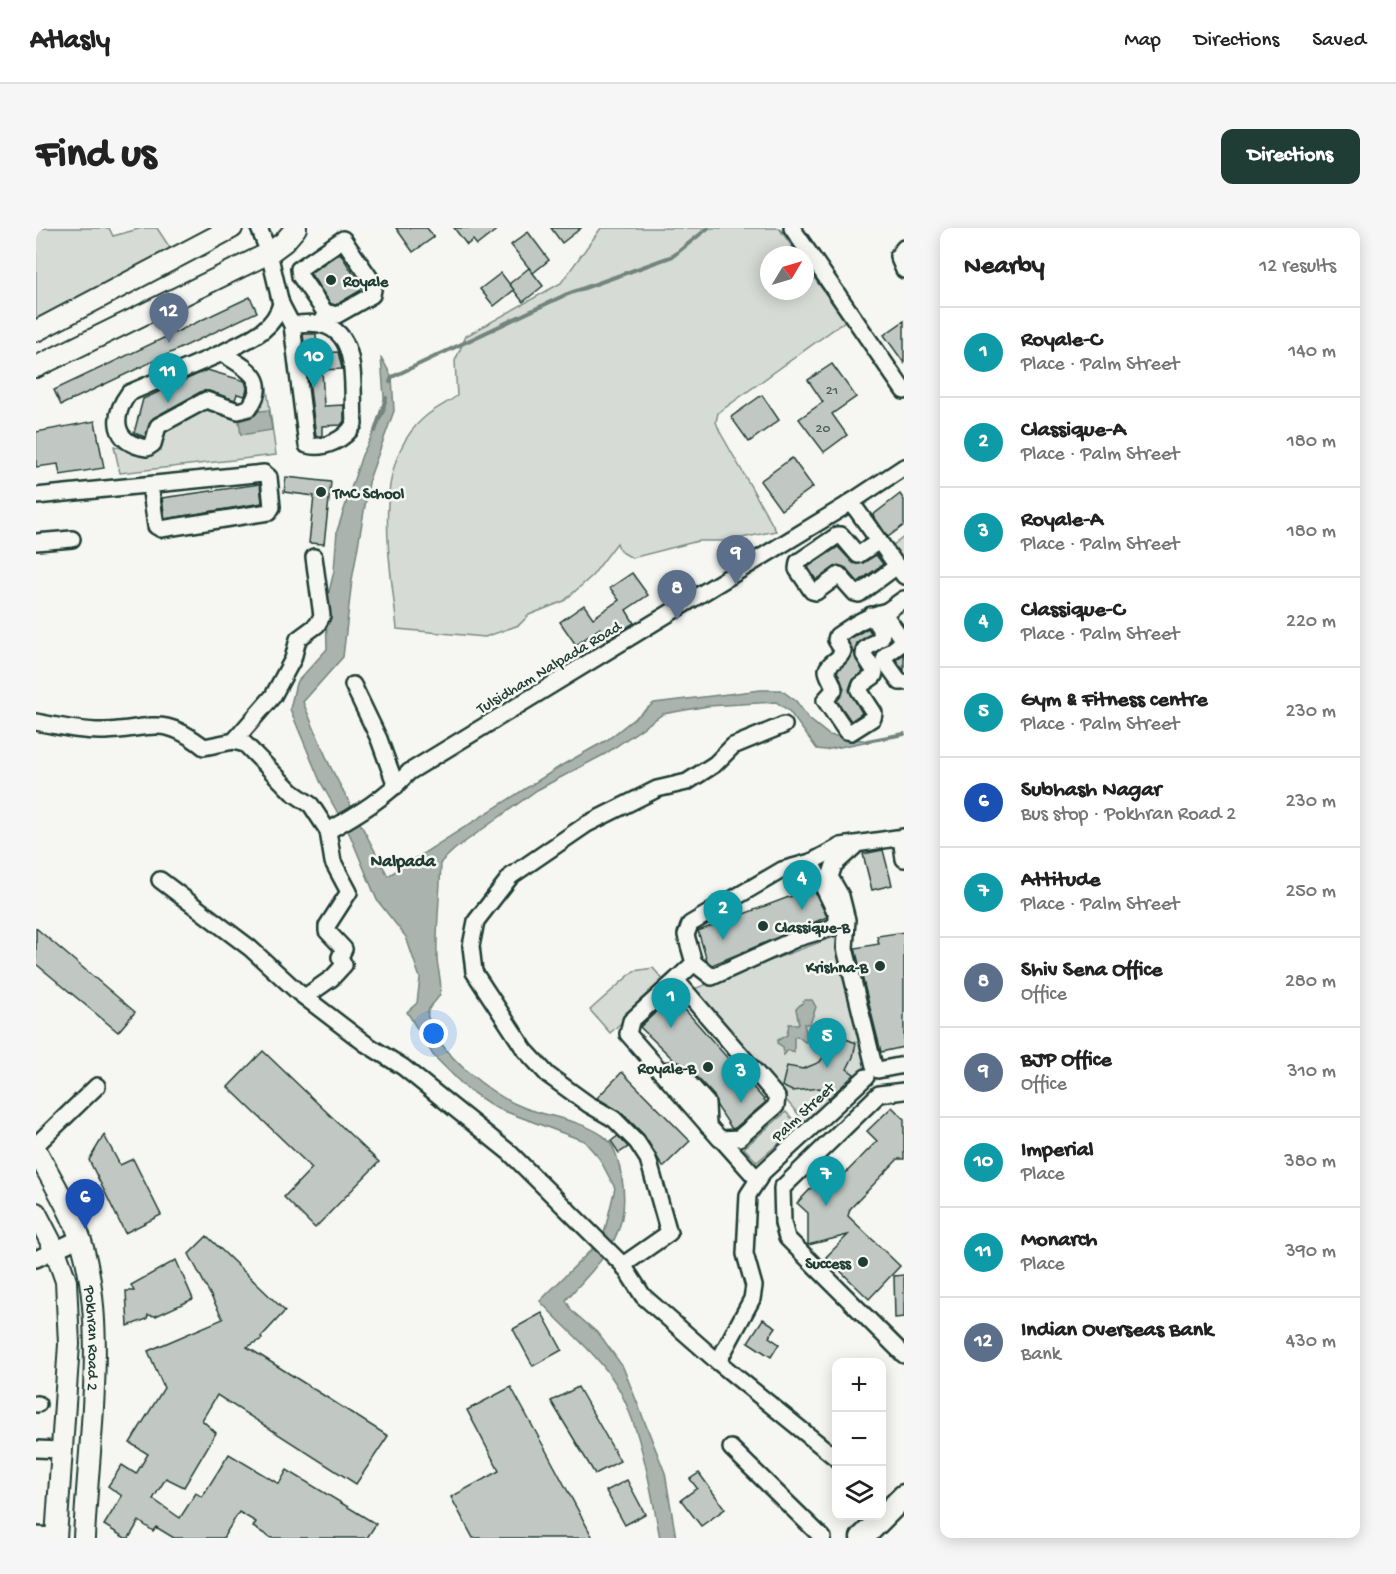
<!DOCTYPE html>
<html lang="en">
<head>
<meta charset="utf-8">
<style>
  :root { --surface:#fff; --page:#f6f6f6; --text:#222; --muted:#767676; --line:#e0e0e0; --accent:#1f3d34 }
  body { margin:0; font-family:"Gochi Hand",sans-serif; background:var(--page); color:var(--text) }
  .controls { position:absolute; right:18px; bottom:18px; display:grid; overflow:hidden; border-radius:12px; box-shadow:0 3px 15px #0003 }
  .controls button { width:54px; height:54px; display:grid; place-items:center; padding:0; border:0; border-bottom:2px solid var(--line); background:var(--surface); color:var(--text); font:30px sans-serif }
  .compass { position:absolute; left:724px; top:18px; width:54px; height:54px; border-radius:50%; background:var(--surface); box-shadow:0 3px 15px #0003; rotate:52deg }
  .you { position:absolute; left:398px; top:806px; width:21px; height:21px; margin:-15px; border:4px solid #fff; border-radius:50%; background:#1a73e8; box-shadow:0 0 0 9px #1a73e833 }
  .badge { display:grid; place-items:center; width:39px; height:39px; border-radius:50%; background:var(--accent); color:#fff; font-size:20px; font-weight:700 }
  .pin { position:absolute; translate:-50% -50px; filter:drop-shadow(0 2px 3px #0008) }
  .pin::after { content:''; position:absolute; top:32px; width:21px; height:18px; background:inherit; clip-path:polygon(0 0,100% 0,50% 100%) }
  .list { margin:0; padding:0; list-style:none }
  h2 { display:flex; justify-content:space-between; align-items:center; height:78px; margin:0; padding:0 24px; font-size:26px }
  h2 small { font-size:20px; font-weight:400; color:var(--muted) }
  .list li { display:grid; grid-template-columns:39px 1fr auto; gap:18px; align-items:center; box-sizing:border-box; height:90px; padding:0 24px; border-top:2px solid var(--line) }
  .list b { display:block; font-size:22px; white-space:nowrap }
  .list p { margin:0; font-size:20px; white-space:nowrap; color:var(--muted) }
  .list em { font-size:20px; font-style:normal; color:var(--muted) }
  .icon { flex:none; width:33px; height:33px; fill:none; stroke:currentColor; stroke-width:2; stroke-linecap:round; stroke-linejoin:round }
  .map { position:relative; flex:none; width:868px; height:1310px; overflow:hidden; border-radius:12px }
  header { display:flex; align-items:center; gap:36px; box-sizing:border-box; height:84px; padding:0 30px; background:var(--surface); border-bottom:2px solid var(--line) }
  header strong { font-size:28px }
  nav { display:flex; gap:33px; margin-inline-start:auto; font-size:21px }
  .intro { display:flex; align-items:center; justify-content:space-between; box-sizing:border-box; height:144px; padding:0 36px }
  h1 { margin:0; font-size:42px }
  .button { padding:15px 27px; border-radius:12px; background:var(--accent); color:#fff; font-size:21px; font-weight:700 }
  main { display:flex; gap:36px; padding:0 36px }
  aside { flex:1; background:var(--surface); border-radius:12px; box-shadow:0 3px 15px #0003 }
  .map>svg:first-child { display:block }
  .green { fill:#d6dbd6; stroke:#7a8c85; stroke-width:1.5 }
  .water { fill:#aab3ae; stroke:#72847d; stroke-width:1.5 }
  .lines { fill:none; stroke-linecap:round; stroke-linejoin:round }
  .stream { stroke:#72847d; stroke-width:4 }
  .building { fill:#c1c8c3; stroke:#1f3d34; stroke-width:1.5 }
  .minor-casing { stroke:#1f3d34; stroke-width:20 }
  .major-casing { stroke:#1f3d34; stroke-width:24 }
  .highway-casing { stroke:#1f3d34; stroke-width:27 }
  .minor { stroke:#f6f6f2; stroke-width:15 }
  .major { stroke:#f6f6f2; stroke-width:20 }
  .highway { stroke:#f6f6f2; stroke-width:22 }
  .poi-dot { fill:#1f3d34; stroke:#f6f6f2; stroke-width:2 }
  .labels { text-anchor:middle; stroke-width:5; stroke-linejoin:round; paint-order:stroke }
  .number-label { font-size:14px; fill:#486058 }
  .poi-label { font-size:16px; font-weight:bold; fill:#1f3d34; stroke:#f6f6f2; text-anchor:start }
  .street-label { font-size:16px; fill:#1f3d34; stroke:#f6f6f2 }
  .neighbourhood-label { font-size:18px; font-weight:bold; fill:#1f3d34; stroke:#f6f6f2 }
</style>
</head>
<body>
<header>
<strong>Atlasly</strong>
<nav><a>Map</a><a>Directions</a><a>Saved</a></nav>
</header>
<div class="intro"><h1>Find us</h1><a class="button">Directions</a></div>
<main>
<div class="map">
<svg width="868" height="1310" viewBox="0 0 868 1310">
  <rect width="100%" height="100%" fill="#f6f6f2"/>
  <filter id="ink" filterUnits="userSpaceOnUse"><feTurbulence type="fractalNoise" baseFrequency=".0167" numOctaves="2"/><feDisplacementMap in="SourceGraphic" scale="12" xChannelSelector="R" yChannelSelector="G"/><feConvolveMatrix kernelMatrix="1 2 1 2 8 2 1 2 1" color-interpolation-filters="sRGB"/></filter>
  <g filter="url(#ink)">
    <g class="green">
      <polygon points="0,0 73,0 77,8 106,0 121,0 136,23 0,92"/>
      <path d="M565,0H743L762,27H733V63H769V37L809,93L682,185L680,194L684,204L740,303L691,313H662L596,330L584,323L581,315L556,348L528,373L493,387L483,397L449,409L361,401C355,335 332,235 390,188C400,180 411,175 421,168L419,133L430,108L525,55Z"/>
      <polygon points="231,161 240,227 84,245 78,218 110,227 122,223 127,203 171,180 191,188 218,182"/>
      <polygon points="868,309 868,342 853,320"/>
      <polygon points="803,707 830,841 769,894 655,762"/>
      <polygon points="617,740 630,755 574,805 554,782 598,743"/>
      <polygon points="750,884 763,898 721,934 708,920"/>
    </g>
    <g class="water">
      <path d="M345,129L356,149L358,183L334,249L316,352L307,429L267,474L294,538L352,648L528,536L571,512L618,475L725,462H745L760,473L773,491L793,507L833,513L789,522L781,521L753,483L740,474L672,478L627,486L569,526L501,562L419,621L405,634C404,666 400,698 401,730C401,740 407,756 404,766C401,774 389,780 392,789C401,825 456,868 489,880C513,889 544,892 566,907C580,916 583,936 586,951C596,1008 564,1033 530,1072L536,1083L564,1107L587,1139L629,1245L640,1310H624C615,1263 606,1205 584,1163C566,1129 529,1101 504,1073L567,1010L579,960L563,930L548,913L460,880L431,861L397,827L371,784L381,775L384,750L370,709L341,672L314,607L284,553L254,481L260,455L291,421L290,376L298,343L301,303L326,227L349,182Z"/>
      <polygon points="233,182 236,202 205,207 202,186"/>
      <polygon points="769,772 776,772 780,779 774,796 768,796 772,812 769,814 761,808 758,809 758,824 752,822 748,827 747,819 741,815 742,812 751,807 753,796 763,796 760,781"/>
    </g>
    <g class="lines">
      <g class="stream">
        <polyline points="354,154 356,149 529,67 637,28 672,0"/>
        <polyline points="339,203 350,170"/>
        <polyline points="831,513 868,506"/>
      </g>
    </g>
    <g class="building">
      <polygon points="360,0 391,0 398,9 377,24"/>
      <polygon points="418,0 463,0 441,17 437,12 431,17"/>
      <polygon points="515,0 545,0 526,15"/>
      <polygon points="492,4 513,32 497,45 475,17"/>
      <polygon points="304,25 327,61 300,77 295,76 274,45"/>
      <polygon points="493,40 507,58 487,74 473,56"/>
      <polygon points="465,45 478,62 458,78 444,61"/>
      <polygon points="214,69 221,84 25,177 18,162"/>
      <polygon points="868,93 868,135 848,107"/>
      <polygon points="267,106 280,106 281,125 302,124 306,141 286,142 288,178 308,177 308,193 305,197 286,198 286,208 280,208"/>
      <polygon points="796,136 820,169 796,186 811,207 788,224 763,191 787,174 772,152"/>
      <polygon points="171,142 209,153 211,160 209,168 201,166 199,172 173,163 166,163 117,190 109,209 98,205 107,171"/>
      <polygon points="726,167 743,192 713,214 695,189"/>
      <polygon points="59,193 68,240 24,247 22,236 0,239 0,204"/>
      <polygon points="756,230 777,259 745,282 724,253"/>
      <polygon points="250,249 295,254 288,316 273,315 278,268 248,264"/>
      <polygon points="224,256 226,275 129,291 126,270"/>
      <polygon points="864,266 868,272 868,297 852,309 837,287"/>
      <polygon points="698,316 706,329 692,338 684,325"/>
      <polygon points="802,319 817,335 827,335 840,327 847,336 822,354 810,340 802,337 780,352 772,339"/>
      <polygon points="596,345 612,367 590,382 598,395 572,411 564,400 540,417 524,394 548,377 557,390 583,372 574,360"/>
      <polygon points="832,400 835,405 821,415 818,425 827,444 816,453 813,462 826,485 815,493 801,473 808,461 801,443 816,427 812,412"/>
      <polygon points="868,426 868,443 860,432"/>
      <polygon points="847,622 856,657 836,662 827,626"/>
      <polygon points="777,660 791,689 676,737 671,733 662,703"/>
      <polygon points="0,700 99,784 82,804 0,736"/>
      <polygon points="868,704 868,819 845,824 819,720 843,716 841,708"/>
      <polygon points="637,768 730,874 699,900 696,901 681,878 678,868 651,838 638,832 604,799"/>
      <polygon points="795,805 820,815 817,829 811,841 818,846 817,848 793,870 784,860 756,863 746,858 751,838 767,841 784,834 793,820"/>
      <polygon points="227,823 343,934 279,1000 248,969 276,940 192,859"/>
      <polygon points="586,844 654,913 627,939 608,907 585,884 561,870"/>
      <polygon points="856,879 868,891 868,931 862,931 837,957 814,981 812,988 864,1038 833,1071 790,1029 812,1007 772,1017 772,985 761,975 785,950 795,960 841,913 831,903"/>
      <polygon points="68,907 84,937 97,931 125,987 89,1005 53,932"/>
      <polygon points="582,908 592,919 583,925 575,913"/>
      <polygon points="171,1008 249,1083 225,1109 226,1111 211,1119 352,1208 320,1256 181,1167 166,1192 180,1205 148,1259 130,1250 117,1271 144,1290 160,1265 166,1269 193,1226 243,1256 251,1242 340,1296 331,1310 235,1310 217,1299 220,1294 203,1284 187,1310 138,1310 120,1299 117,1303 103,1293 93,1310 89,1310 68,1297 86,1268 72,1258 86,1237 100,1246 112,1226 94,1215 128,1160 112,1123 187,1091 153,1026"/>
      <polygon points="140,1032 157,1071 120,1088 112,1087 111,1091 92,1098 90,1063 98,1063 95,1057"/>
      <polygon points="868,1047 868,1089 859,1090 858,1048"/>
      <polygon points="506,1085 526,1122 497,1138 477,1101"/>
      <polygon points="727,1091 740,1099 733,1109 743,1116 735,1129 712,1114"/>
      <polygon points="475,1159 508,1219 557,1310 437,1310 415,1269 463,1243 431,1182"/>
      <polygon points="542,1159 584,1233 559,1246 515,1173"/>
      <polygon points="663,1245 689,1281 665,1298 645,1272 661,1260 654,1251"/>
      <polygon points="591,1252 609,1286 589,1297 570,1263"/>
    </g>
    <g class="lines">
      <g class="minor-casing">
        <g id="minor">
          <path d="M223,0L233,25L245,76L256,97L271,217C288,222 310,211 318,196C315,147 327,84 256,97"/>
          <polyline points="756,0 868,163"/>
          <polyline points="868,20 862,28 868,42"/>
          <polyline points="288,96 289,84 264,48 263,41 307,11 338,56 336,67 301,87 289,84"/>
          <path d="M186,125L93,165C75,189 77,215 111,220L117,216L122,198L170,172L202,183L213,180C235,150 209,140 186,125C210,112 237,104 245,76"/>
          <polyline points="0,268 228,245 233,249 236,279 233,284 125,301 120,298 114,257"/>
          <polyline points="815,274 868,348"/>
          <polyline points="843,313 822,327 805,307 802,307 762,334 761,341 776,363 780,364 803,347 819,365 823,366 861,338"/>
          <polyline points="0,314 36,311"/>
          <polyline points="868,371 851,383 851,390 866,411 866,415 850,427 848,432 864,454 868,454"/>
          <path d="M835,387L846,404L845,410L829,421L828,427L839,444L838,448L825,457L823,462L838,485L837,490L815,504L810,503L789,472L798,462C798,455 791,448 791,442C792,435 805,431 807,423L800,412L801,408C818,396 831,388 851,383"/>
          <polyline points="317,457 343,511 360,558"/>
          <path d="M0,494C22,498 46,504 69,503C117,501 125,486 168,519L198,513L237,468L257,431L262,411L281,397L286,388L278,329"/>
          <polyline points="198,513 209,516 256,564 275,577 292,603 297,634 313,664 291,698 291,703 308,721 304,729 308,737 296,750 269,769"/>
          <path d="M292,603C322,586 349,570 373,544L806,280L868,239"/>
          <polyline points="865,610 868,631"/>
          <polyline points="818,619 798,637 794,649 805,668 811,692 809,720 838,838 842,842 868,837"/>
          <polyline points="124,652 214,720 262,764 330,816 367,839 474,925 587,1037 607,1068 682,1134"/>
          <polyline points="658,735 676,749 762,710 795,700 801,695 801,687 775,634"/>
          <polyline points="640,752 595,793 592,806 684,911 703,910 740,878 741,869 640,752 658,735 650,707 654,696 746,642 775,634 805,618 868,609"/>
          <polyline points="624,843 637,842 644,845 671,875 672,898"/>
          <polyline points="868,863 843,866 746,960 747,995 751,1010 868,1127"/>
          <polyline points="688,914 722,952"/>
          <polyline points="0,917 61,858"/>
          <polyline points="0,1031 44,1010"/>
          <polyline points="587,1037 633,1005 612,931 601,914 578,891 552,876 512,847 489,822 438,744 435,718 440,693 475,648 551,596 621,561 651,554 679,536 697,518 748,497"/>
          <polyline points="0,1176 2,1176"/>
          <polyline points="695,1220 787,1310"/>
          <polyline points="0,1221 25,1222"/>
          <polyline points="800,1230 682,1134 716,1071 718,1058 709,1026 712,967 727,944 830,849"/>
          <polyline points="0,1307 20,1308"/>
        </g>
      </g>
      <g class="major-casing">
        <g id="major">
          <polyline points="0,103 196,0"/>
          <polyline points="0,139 233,25 248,14 260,0"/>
          <path id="s1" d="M0,922C15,951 35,982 45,1013C72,1099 52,1219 48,1310"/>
          <polyline points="0,985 19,1022 30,1053 33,1116 20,1310"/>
        </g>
      </g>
      <g class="highway-casing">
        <polyline id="highway" points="826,1310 868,1268"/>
      </g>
      <use href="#minor" class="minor"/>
      <use href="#major" class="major"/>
      <use href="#highway" class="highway"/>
    </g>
  </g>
  <g class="poi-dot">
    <circle cx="295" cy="52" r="6"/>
    <circle cx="285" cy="264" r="6"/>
    <circle cx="727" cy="698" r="6"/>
    <circle cx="844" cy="738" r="6"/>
    <circle cx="672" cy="839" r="6"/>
    <circle cx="827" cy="1034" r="6"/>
  </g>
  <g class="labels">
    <g class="number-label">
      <text x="796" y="166">21</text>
      <text x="787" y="204">20</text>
    </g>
    <g class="poi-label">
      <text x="307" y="58">Royale</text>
      <text x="297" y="270">TMC School</text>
      <text x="739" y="704">Classique-B</text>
      <text x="832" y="744" text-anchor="end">Krishna-B</text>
      <text x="660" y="845" text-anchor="end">Royale-B</text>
      <text x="815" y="1040" text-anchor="end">Success</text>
    </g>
    <g class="street-label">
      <text transform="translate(512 438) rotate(-31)" y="6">Tulsidham Nalpada Road</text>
      <text transform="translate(766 883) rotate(-43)" y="6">Palm Street</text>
      <text dy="6" stroke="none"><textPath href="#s1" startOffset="200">Pokhran Road 2</textPath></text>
    </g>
    <g class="neighbourhood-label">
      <text x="367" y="638">Nalpada</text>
    </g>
  </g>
</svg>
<div class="controls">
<button>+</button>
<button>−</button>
<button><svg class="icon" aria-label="layers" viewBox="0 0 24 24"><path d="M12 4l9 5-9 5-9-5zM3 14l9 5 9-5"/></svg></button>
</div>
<svg class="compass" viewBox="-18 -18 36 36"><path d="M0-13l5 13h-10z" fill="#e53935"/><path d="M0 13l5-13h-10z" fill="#767676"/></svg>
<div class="you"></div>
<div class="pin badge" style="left:635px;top:800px;background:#0f9aa8">1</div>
<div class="pin badge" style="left:687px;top:712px;background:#0f9aa8">2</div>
<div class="pin badge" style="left:705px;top:875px;background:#0f9aa8">3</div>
<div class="pin badge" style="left:766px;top:682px;background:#0f9aa8">4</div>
<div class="pin badge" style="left:791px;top:840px;background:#0f9aa8">5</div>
<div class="pin badge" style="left:49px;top:1001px;background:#1a4fb4">6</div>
<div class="pin badge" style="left:790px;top:978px;background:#0f9aa8">7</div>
<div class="pin badge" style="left:641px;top:392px;background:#5c6f8a">8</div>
<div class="pin badge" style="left:700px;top:357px;background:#5c6f8a">9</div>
<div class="pin badge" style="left:278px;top:160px;background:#0f9aa8">10</div>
<div class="pin badge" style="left:132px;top:175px;background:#0f9aa8">11</div>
<div class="pin badge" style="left:133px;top:115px;background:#5c6f8a">12</div>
</div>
<aside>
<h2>Nearby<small>12 results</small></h2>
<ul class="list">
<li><span class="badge" style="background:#0f9aa8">1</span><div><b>Royale-C</b><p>Place · Palm Street</p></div><em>140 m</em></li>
<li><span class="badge" style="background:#0f9aa8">2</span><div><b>Classique-A</b><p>Place · Palm Street</p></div><em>180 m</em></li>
<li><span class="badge" style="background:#0f9aa8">3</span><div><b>Royale-A</b><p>Place · Palm Street</p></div><em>180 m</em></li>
<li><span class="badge" style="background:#0f9aa8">4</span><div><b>Classique-C</b><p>Place · Palm Street</p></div><em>220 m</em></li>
<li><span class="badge" style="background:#0f9aa8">5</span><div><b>Gym &amp; Fitness centre</b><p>Place · Palm Street</p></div><em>230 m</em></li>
<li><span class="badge" style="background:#1a4fb4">6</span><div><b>Subhash Nagar</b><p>Bus stop · Pokhran Road 2</p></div><em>230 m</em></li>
<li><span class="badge" style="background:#0f9aa8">7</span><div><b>Attitude</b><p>Place · Palm Street</p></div><em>250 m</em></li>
<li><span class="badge" style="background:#5c6f8a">8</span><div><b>Shiv Sena Office</b><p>Office</p></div><em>280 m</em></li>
<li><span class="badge" style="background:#5c6f8a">9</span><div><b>BJP Office</b><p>Office</p></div><em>310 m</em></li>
<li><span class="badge" style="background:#0f9aa8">10</span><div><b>Imperial</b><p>Place</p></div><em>380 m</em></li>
<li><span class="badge" style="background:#0f9aa8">11</span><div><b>Monarch</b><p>Place</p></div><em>390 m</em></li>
<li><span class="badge" style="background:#5c6f8a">12</span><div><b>Indian Overseas Bank</b><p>Bank</p></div><em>430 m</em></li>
</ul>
</aside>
</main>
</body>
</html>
